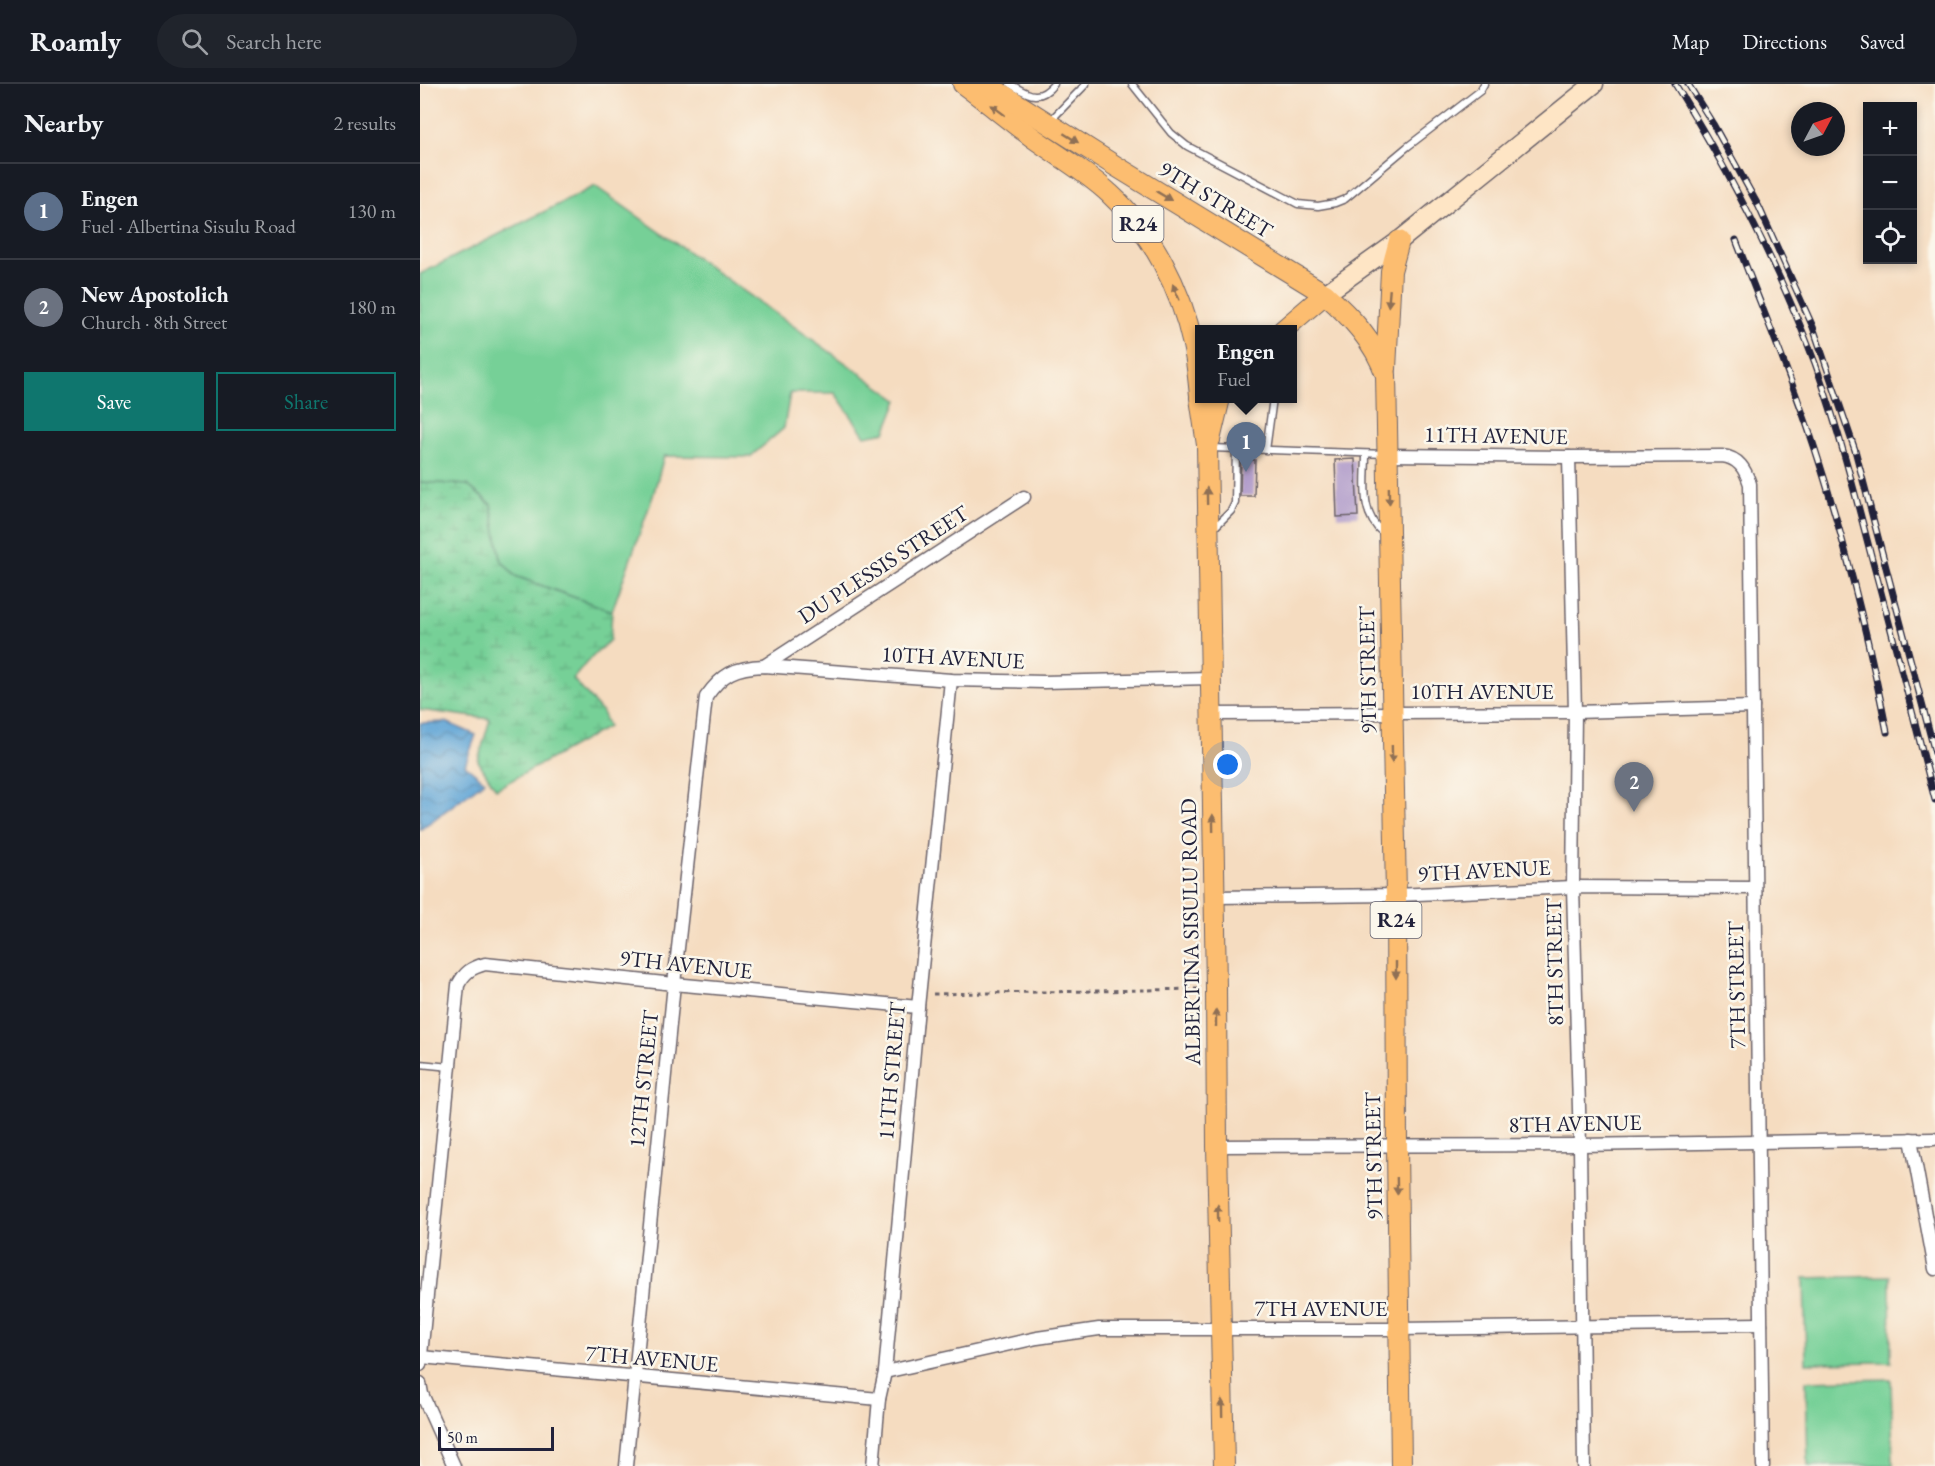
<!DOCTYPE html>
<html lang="en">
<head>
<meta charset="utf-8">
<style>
  :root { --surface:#171b24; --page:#20242c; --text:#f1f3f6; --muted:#9ea1a6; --line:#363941; --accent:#0f766e }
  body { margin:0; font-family:"EB Garamond",serif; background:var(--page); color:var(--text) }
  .controls { position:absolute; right:18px; top:18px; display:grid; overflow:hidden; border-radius:0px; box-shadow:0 3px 9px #0003 }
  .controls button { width:54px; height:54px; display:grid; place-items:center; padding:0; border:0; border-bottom:2px solid var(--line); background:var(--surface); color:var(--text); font:30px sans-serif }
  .compass { position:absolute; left:1371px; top:18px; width:54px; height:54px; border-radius:50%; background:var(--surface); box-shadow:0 3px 9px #0003; rotate:49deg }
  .scale { position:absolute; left:18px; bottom:15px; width:116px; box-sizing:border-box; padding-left:6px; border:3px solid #22223b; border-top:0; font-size:16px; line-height:21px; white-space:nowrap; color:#22223b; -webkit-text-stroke:4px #fbf7ec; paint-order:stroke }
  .you { position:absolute; left:808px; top:681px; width:21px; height:21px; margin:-15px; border:4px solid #fff; border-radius:50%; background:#1a73e8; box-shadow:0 0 0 9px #1a73e833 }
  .badge { display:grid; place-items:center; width:39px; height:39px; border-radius:50%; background:var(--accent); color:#fff; font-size:20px; font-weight:700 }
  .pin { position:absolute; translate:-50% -50px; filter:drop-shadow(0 2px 3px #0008) }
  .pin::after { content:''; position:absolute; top:32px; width:21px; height:18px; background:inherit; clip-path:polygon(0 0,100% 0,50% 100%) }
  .popup { position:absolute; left:775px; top:241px; width:102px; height:78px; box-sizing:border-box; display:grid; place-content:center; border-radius:0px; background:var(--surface); filter:drop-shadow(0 2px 4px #0005); font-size:20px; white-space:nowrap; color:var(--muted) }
  .popup b { font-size:22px; color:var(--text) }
  .popup::after { content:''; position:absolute; left:50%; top:100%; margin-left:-12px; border:12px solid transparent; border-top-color:var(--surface) }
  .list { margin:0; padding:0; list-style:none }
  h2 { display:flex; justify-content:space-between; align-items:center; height:78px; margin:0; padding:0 24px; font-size:26px }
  h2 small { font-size:20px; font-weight:400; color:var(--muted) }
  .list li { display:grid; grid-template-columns:39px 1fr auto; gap:18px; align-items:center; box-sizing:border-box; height:96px; padding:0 24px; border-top:2px solid var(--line) }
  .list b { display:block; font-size:22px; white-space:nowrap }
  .list p { margin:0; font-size:20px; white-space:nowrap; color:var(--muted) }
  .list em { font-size:20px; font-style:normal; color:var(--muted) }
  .actions { display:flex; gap:12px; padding:18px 24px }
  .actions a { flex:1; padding:14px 0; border:2px solid var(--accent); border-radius:0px; text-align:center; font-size:21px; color:var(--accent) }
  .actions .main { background:var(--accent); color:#fff }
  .icon { flex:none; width:33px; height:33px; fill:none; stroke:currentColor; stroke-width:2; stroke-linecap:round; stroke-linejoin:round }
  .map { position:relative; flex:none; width:1515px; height:1382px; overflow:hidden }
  header { display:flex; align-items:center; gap:36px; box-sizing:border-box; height:84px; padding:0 30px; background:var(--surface); border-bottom:2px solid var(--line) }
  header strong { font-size:28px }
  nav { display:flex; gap:33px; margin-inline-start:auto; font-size:21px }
  .search { width:420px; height:54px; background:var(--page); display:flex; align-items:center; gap:15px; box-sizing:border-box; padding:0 21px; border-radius:33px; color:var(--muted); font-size:22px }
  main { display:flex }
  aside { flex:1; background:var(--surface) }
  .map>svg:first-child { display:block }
  .green { fill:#76d097; stroke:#4c7969; stroke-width:1.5 }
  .wetland { fill:url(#wetland-marsh); stroke:#4c7969; stroke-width:1.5 }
  .water { fill:url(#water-waves); stroke:#426488; stroke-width:1.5 }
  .building { fill:#b19cca }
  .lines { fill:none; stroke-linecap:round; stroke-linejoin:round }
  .lane-casing { stroke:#6c636a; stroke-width:9 }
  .street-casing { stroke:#6c636a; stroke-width:15 }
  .secondary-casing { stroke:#6c636a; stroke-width:21 }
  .primary-casing { stroke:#6c636a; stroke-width:22 }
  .path { stroke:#6c636a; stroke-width:3; stroke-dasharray:4.5 4.5; stroke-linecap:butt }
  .lane { stroke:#fff; stroke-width:6 }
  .street { stroke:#fff; stroke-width:12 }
  .secondary { stroke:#fee5c5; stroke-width:18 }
  .primary { stroke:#fcbd6f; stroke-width:20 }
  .rail-casing { stroke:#22223b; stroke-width:7 }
  .rail { stroke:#fbf7ec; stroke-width:4.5; stroke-dasharray:14; stroke-linecap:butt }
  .oneway { fill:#8f7055 }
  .labels { text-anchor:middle; stroke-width:5; stroke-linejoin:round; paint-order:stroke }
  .shield { fill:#fbf7ec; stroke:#636270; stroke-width:1.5 }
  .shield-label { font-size:21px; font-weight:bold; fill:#22223b }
  .street-label { font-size:22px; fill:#22223b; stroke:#fbf7ec }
</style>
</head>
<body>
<header>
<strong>Roamly</strong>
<div class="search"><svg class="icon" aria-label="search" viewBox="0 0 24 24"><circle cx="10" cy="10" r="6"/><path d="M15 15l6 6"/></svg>Search here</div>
<nav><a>Map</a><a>Directions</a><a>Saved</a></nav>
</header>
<main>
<aside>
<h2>Nearby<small>2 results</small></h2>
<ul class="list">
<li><span class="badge" style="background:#5c6f8a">1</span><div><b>Engen</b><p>Fuel · Albertina Sisulu Road</p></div><em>130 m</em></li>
<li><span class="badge" style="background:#6b7280">2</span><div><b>New Apostolich</b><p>Church · 8th Street</p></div><em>180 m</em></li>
</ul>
<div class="actions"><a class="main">Save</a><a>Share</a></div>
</aside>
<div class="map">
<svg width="1515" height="1382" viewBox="0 0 1515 1382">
  <defs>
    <pattern id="wetland-marsh" width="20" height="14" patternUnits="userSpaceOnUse" patternTransform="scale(1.5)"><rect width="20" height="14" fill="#76d097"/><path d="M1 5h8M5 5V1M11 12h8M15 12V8" fill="none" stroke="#66b283"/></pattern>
    <pattern id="water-waves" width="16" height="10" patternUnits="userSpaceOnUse" patternTransform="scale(1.5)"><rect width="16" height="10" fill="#61a5d6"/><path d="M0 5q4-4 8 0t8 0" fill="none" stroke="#5086af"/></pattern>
  </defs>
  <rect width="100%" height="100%" fill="#fbf7ec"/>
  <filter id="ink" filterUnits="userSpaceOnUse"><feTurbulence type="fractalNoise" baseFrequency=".0167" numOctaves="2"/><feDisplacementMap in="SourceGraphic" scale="12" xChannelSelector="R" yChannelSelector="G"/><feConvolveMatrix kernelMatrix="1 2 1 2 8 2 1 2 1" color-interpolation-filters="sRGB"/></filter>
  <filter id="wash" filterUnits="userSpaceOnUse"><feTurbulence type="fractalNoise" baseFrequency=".008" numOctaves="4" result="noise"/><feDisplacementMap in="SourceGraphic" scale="24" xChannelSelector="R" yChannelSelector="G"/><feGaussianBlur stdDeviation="1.35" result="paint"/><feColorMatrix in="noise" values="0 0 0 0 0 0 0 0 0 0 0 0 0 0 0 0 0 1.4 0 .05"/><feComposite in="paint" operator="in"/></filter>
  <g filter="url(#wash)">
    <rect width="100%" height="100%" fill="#f5dcc0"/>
    <g class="green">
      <polygon points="175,102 478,316 465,348 445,352 415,309 370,309 364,344 330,373 244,372 233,412 192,527 95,492 81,476 71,420 47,401 0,398 0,190"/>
      <polygon points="1470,1192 1471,1278 1386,1279 1384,1194"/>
      <polygon points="1471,1295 1473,1381 1388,1382 1386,1297"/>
    </g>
    <polygon class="wetland" points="0,398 47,401 71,421 81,476 95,492 192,527 190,556 166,579 153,595 182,628 188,643 76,705 58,677 70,635 0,626"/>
    <polygon class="water" points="26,638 56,651 45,681 65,697 0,746 0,639"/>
    <g id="blocks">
      <g class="building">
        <polygon points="821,375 835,376 834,412 820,412"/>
        <polygon points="935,375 938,432 917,433 915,376"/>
      </g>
    </g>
  </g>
  <g filter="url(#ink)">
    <use href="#blocks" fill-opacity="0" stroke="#6c636a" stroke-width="1.5"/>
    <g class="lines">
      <g class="lane-casing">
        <g id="lane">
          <path d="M590,0C608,10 618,19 634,0"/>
          <polyline points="712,0 751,49 767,62 878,120 898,122 915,119 925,115 987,63 1060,7 1064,0"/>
          <polyline points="631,36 666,0"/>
          <polyline points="790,364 966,370"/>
          <polyline points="846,366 853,314"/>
          <path d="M946,370C946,398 939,430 964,450"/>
          <polyline points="792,446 811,427 815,419 816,365"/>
          <polyline points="0,980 30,983"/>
        </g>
      </g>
      <g class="street-casing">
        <g id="street">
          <path d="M968,371L1149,373L1302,372C1319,374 1325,385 1330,400L1343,1382"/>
          <polyline points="1149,373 1155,628 1153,803 1160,1061 1164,1382"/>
          <polyline points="344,582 604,413"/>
          <polyline points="791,630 1155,628 1333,623"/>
          <polyline points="794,813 976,811 1153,803 1335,804"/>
          <polyline points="1491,1055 1515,1185"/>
          <polyline points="797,1062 1160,1061 1514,1055"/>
          <polyline points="1,1273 459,1315"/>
          <path d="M0,1281L38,901C45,888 51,884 65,880L254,900L498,923"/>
          <polyline points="465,1288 617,1254 679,1245 979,1245 1341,1240"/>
          <polyline points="0,1299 2,1310 34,1382"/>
          <path d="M206,1382L254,900L286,613C302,590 315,583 344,582L531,596L624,598L790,594"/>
          <polyline points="453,1382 459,1315 465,1288 498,923 531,596"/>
        </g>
      </g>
      <g class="secondary-casing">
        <polyline id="secondary" points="905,210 979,157 1174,0"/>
      </g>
      <g class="primary-casing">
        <g id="primary">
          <path d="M543,0C566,17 589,36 612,53C638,72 667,88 690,110C732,148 761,205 773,261C777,277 778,294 780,311"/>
          <path d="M566,0L694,81L905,210C931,233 954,257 966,291L976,811L977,1062L981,1382"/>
          <polyline points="863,246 905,210"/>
          <polyline points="966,285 971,187 979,157"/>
          <polyline points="780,314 787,361 796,904 797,1062 804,1382"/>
          <polyline points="790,356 800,314"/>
        </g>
      </g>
      <polyline class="path" points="513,910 780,905"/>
      <use href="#lane" class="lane"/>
      <use href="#street" class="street"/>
      <use href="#secondary" class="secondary"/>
      <use href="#primary" class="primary"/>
      <g class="rail-casing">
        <g id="rail">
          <path d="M1255,0C1310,89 1358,181 1395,279C1418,343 1435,409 1452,475C1474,555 1494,636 1515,716"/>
          <polyline points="1268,0 1293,40 1339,123 1393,243 1435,366 1515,669"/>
          <path d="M1316,156C1342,225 1372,294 1395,365C1425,457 1448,552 1467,648"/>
        </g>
      </g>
      <use href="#rail" class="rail"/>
    </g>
    <defs><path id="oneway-solid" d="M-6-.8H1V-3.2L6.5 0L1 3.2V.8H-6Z" transform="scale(1.5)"/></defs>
    <g class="oneway">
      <use href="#oneway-solid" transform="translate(578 26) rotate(-143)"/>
      <use href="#oneway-solid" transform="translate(651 54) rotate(32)"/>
      <use href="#oneway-solid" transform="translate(744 112) rotate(31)"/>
      <use href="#oneway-solid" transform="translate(756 208) rotate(-113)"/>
      <use href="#oneway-solid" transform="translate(969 214) rotate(95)"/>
      <use href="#oneway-solid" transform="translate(787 412) rotate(-91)"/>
      <use href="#oneway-solid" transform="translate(969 412) rotate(89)"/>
      <use href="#oneway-solid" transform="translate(972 670) rotate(89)"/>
      <use href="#oneway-solid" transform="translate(793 739) rotate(-91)"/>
      <use href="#oneway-solid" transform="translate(976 886) rotate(90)"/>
      <use href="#oneway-solid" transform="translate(796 934) rotate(-90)"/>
      <use href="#oneway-solid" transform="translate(977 1102) rotate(89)"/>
      <use href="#oneway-solid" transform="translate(798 1129) rotate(-91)"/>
      <use href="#oneway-solid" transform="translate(802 1324) rotate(-91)"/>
    </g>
  </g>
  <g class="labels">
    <g class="shield">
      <rect x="692.5" y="122" width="51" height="36" rx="4.5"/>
      <rect x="950.5" y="818" width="51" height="36" rx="4.5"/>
    </g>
    <g class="shield-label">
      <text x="718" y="147">R24</text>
      <text x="976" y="843">R24</text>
    </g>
    <g class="street-label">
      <text transform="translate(796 115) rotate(31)" y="8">9TH STREET</text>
      <text transform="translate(1076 351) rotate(1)" y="8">11TH AVENUE</text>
      <text transform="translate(463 480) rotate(-33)" y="8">DU PLESSIS STREET</text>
      <text transform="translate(533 573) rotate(3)" y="8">10TH AVENUE</text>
      <text transform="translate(947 586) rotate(-91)" y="8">9TH STREET</text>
      <text x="1062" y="615">10TH AVENUE</text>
      <text transform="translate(1064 786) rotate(-3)" y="8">9TH AVENUE</text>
      <text transform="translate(770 848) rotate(-91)" y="8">ALBERTINA SISULU ROAD</text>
      <text transform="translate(1134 878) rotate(-91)" y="8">8TH STREET</text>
      <text transform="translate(266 880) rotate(6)" y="8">9TH AVENUE</text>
      <text transform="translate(1316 901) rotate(-91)" y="8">7TH STREET</text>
      <text transform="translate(471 987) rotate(-85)" y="8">11TH STREET</text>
      <text transform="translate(223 995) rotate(-84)" y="8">12TH STREET</text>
      <text transform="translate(1155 1039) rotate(-1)" y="8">8TH AVENUE</text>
      <text transform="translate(953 1072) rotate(-91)" y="8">9TH STREET</text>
      <text x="901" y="1232">7TH AVENUE</text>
      <text transform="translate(232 1274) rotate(5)" y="8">7TH AVENUE</text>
    </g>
  </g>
</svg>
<div class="controls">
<button>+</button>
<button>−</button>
<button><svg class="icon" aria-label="locate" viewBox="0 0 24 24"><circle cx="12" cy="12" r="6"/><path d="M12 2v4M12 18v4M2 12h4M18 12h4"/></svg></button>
</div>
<svg class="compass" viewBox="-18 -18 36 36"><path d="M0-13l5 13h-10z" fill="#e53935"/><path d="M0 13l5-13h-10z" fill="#9ea1a6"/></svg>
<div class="scale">50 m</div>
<div class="you"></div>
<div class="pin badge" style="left:826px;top:388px;background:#5c6f8a">1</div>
<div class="popup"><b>Engen</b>Fuel</div>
<div class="pin badge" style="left:1214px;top:728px;background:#6b7280">2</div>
</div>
</main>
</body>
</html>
